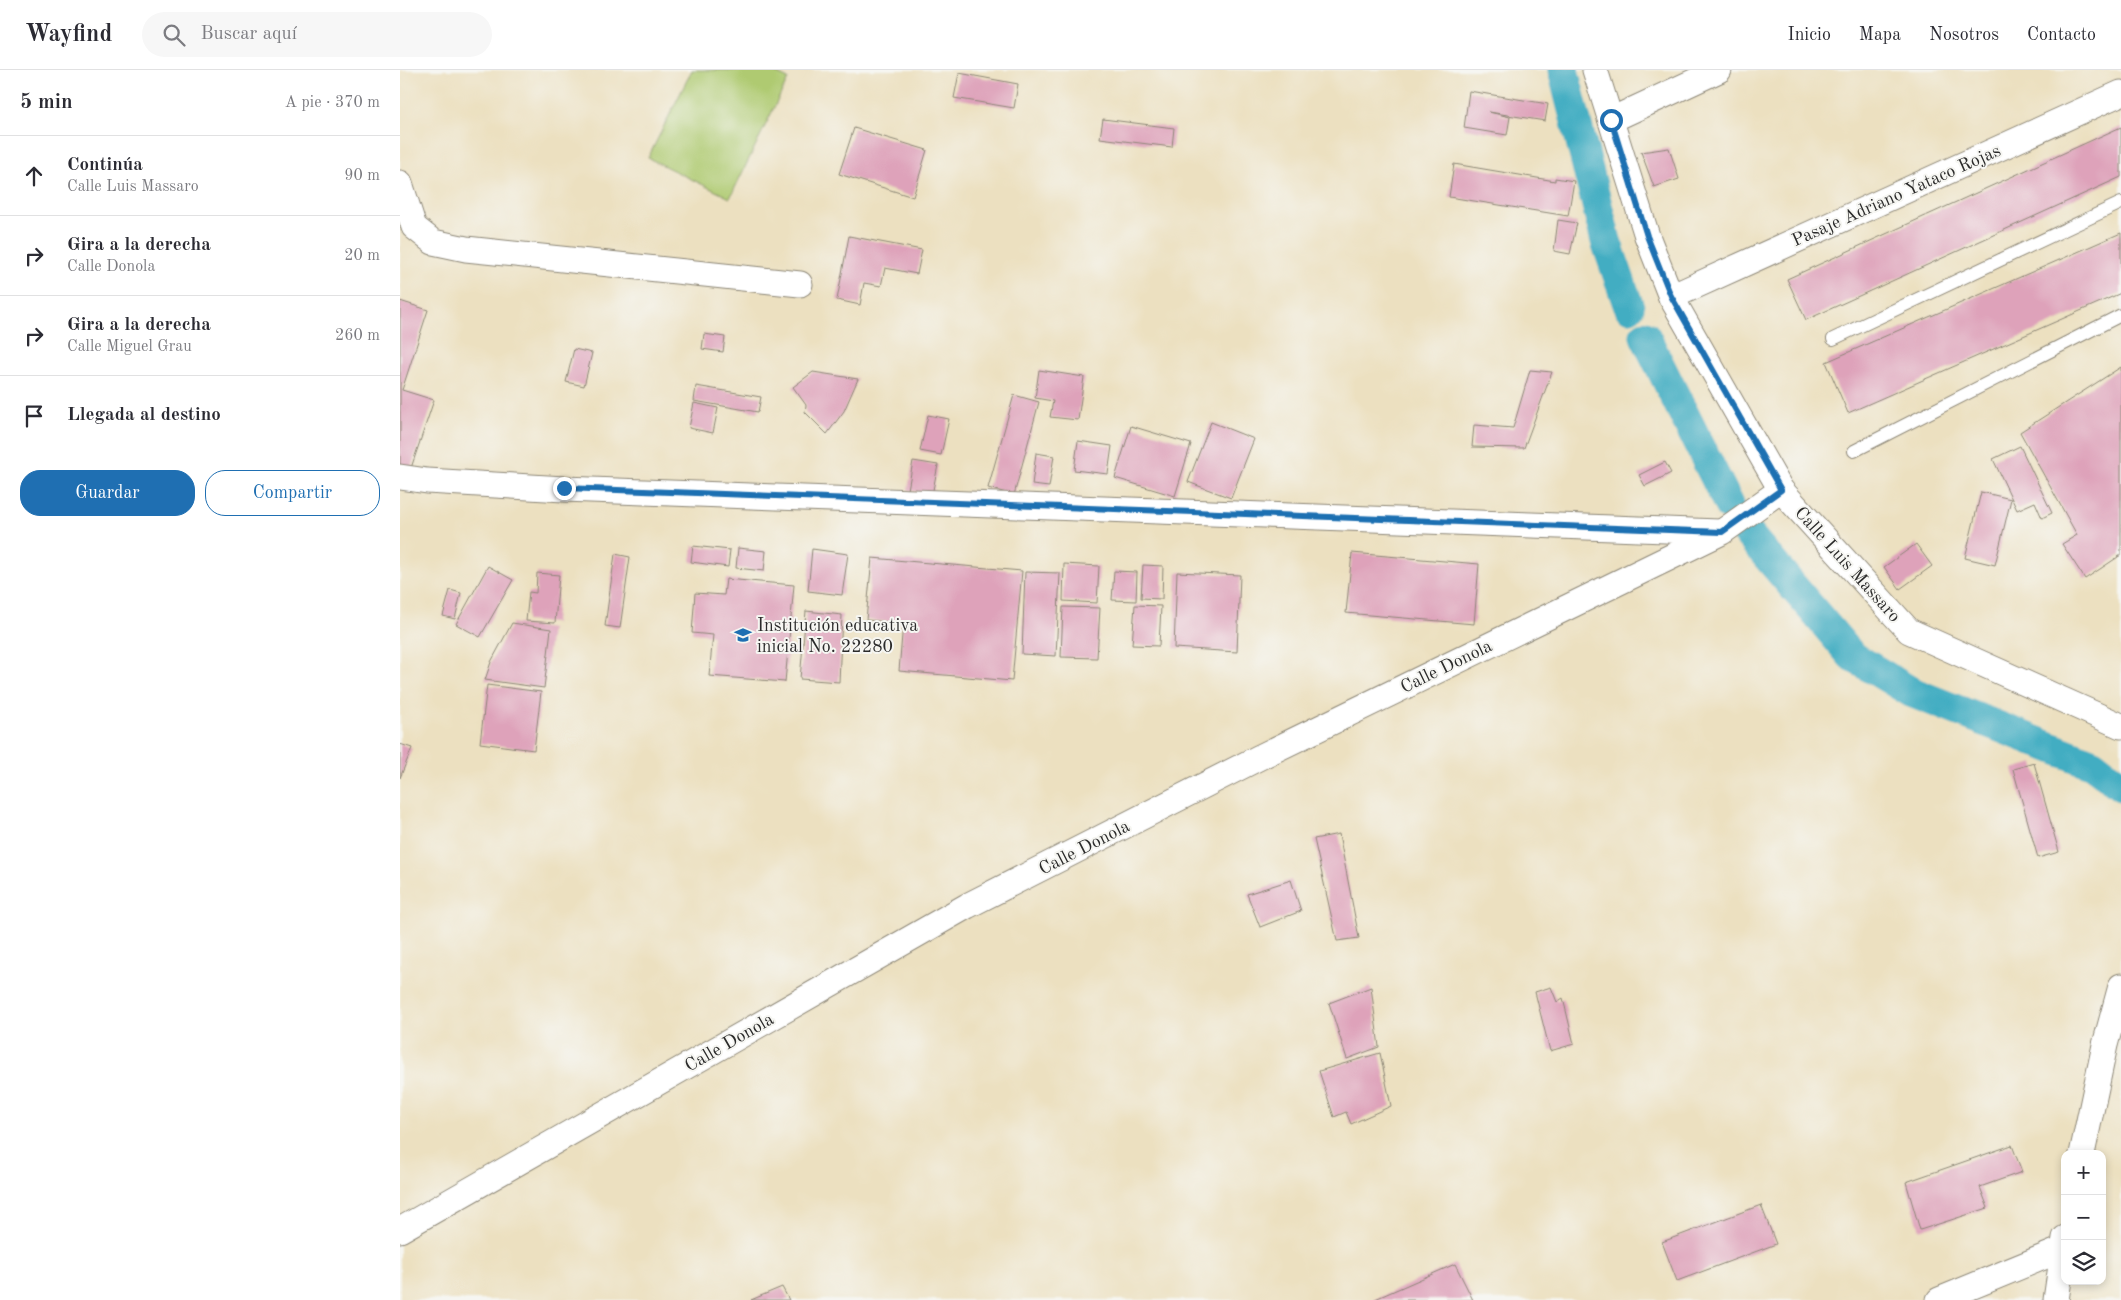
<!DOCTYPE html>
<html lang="es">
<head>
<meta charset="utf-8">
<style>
  :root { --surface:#fff; --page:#f7f7f7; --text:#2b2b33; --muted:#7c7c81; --line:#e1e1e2; --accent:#1f6fb2 }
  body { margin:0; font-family:"Old Standard TT",serif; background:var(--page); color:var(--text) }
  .controls { position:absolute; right:15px; bottom:15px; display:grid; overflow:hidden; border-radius:10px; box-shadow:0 2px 8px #0003 }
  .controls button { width:45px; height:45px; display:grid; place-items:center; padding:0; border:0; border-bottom:1px solid var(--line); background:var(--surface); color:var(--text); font:25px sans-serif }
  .stop { position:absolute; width:15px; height:15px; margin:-11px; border:4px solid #1f6fb2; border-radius:50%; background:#fff }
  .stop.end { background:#1f6fb2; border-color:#fff; box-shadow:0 1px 5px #0008 }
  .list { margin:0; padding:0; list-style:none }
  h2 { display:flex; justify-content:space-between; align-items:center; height:65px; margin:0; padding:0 20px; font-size:21px }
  h2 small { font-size:16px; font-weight:400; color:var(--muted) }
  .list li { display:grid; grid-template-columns:32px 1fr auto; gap:15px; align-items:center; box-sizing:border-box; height:80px; padding:0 20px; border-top:1px solid var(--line) }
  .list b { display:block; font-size:19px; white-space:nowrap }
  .list p { margin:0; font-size:16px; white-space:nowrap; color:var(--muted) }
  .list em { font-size:16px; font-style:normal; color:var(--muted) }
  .actions { display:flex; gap:10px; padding:15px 20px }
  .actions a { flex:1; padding:11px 0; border:1px solid var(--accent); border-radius:20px; text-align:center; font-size:18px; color:var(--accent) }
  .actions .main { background:var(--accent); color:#fff }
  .icon { flex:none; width:28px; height:28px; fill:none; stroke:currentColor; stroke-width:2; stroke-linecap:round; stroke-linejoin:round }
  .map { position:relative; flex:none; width:1721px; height:1230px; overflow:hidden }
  header { display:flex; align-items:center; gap:30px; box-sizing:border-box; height:70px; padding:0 25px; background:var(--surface); border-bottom:1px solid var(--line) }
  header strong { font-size:24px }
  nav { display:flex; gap:28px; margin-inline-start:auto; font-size:18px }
  .search { width:350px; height:45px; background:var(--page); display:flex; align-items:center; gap:12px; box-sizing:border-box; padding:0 18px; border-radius:28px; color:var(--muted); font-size:19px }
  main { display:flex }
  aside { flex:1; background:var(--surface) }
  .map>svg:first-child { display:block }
  .green { fill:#afca71; stroke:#6d7a4e }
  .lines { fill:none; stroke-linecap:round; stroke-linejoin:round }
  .canal { stroke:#43adc2; stroke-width:31 }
  .building { fill:#dea2ba }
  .service-casing { stroke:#8c8676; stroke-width:14 }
  .minor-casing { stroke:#8c8676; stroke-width:27 }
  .service { stroke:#fff; stroke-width:12 }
  .minor { stroke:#fff; stroke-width:25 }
  .route { stroke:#1f6fb2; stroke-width:6 }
  .labels { text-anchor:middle; stroke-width:4; stroke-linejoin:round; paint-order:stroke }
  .street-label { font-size:18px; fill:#2b2b2b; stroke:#f6f6f2 }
  .poi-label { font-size:18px; fill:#2b2b2b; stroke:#f6f6f2; text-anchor:start }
</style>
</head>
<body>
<header>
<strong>Wayfind</strong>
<div class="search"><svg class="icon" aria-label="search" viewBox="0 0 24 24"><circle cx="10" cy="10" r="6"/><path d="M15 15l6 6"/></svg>Buscar aquí</div>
<nav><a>Inicio</a><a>Mapa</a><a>Nosotros</a><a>Contacto</a></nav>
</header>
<main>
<aside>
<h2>5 min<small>A pie · 370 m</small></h2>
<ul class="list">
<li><svg class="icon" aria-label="ahead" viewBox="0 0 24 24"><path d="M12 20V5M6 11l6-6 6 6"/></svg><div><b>Continúa</b><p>Calle Luis Massaro</p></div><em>90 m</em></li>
<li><svg class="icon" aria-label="right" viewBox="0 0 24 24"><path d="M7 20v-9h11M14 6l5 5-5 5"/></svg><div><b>Gira a la derecha</b><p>Calle Donola</p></div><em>20 m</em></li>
<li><svg class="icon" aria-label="right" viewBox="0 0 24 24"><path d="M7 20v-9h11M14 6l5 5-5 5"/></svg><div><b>Gira a la derecha</b><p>Calle Miguel Grau</p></div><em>260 m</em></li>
<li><svg class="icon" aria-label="arrive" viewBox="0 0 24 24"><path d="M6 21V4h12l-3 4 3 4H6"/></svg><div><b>Llegada al destino</b></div></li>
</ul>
<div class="actions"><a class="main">Guardar</a><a>Compartir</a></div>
</aside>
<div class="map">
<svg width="1721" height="1230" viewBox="0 0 1721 1230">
  <rect width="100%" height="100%" fill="#f6f6f2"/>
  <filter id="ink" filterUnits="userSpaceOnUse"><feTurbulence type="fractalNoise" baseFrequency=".02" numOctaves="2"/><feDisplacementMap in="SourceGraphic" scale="10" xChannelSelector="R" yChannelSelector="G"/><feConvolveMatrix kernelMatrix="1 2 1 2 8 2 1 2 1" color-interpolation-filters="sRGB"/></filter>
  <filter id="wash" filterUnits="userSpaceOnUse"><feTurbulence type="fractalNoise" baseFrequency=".0096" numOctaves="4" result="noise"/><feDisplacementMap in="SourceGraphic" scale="20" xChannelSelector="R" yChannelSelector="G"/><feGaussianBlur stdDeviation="1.12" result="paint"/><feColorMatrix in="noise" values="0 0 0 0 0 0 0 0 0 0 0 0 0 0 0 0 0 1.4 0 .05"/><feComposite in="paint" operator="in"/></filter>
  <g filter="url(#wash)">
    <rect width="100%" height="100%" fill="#ece0c0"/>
    <polygon class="green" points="292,0 370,0 388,9 330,128 248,88"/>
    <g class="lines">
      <g class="canal">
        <polyline points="1163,0 1206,171 1229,237"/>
        <polyline points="1245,266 1329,435"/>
        <polyline points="1344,459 1452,586 1511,622 1693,694 1721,716"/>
      </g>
    </g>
    <g id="blocks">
      <g class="building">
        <polygon points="559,3 618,14 614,38 554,28"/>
        <polygon points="1069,21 1148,34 1145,51 1089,42 1110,47 1107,65 1064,58"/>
        <polygon points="703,49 774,58 772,77 700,68"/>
        <polygon points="1721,57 1721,107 1406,250 1387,209"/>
        <polygon points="454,58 527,80 513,127 439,104"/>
        <polygon points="1269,78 1279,109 1254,117 1241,82"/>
        <polygon points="1054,94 1155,111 1155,108 1174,111 1168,146 1049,127"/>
        <polygon points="1158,150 1177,153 1170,184 1154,181"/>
        <polygon points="1721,163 1721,223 1448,343 1426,292"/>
        <polygon points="449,166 522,180 517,204 485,198 481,216 464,213 460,235 437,230"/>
        <polygon points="0,231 28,240 2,320 34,330 9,404 0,401"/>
        <polygon points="304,264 325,267 323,282 302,279"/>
        <polygon points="174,279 192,283 184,316 166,312"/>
        <polygon points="1721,297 1721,485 1685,509 1662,474 1677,465 1620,362"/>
        <polygon points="639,300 684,307 678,350 650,347 653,331 635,328"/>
        <polygon points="1130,300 1152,302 1124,378 1072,377 1074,355 1113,358"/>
        <polygon points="413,302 458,309 444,341 427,364 405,342 406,335 393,317"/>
        <polygon points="296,316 361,327 358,342 294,331"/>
        <polygon points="614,325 639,332 614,425 588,418"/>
        <polygon points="294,333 318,338 313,363 289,358"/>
        <polygon points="528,345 549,349 541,385 520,381"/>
        <polygon points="811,352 854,369 831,428 788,412"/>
        <polygon points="731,356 791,374 775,426 715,408"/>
        <polygon points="678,371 712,376 708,404 674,400"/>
        <polygon points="1620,376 1652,443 1642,448 1635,432 1617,440 1593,389"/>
        <polygon points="636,383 654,386 649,417 632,415"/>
        <polygon points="513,391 538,395 532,425 508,420"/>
        <polygon points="1265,392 1271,403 1245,416 1239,405"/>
        <polygon points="1581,422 1611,429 1595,495 1565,488"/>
        <polygon points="1516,474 1532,496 1500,519 1484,497"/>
        <polygon points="293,476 330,480 328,497 291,492"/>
        <polygon points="338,478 366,481 364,501 336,498"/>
        <polygon points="412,479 448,484 442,525 408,521"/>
        <polygon points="952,483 1079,494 1074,554 946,543"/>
        <polygon points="215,484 230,487 220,558 205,556"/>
        <polygon points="472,488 622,501 612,611 499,601 503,553 466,550"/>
        <polygon points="664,494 699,496 697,533 663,531"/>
        <polygon points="743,495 763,496 762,529 741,528"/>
        <polygon points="88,496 113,510 80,567 56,554"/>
        <polygon points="714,501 737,502 736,531 712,530"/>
        <polygon points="625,502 660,503 656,586 622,584"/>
        <polygon points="777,502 840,505 837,582 774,578"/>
        <polygon points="137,503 159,505 155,553 126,551 129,522 136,523"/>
        <polygon points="326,509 394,515 385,612 309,606 313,565 292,563 295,523 324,525"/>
        <polygon points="50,520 61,523 55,549 43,546"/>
        <polygon points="735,535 761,536 759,576 732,575"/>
        <polygon points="663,537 700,538 697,588 661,587"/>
        <polygon points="406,541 442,545 439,612 400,609"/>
        <polygon points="112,553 151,559 144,618 85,610 91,592"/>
        <polygon points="87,615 141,622 134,680 80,673"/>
        <polygon points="0,674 12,678 0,708"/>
        <polygon points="1634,693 1659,782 1638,788 1613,699"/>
        <polygon points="939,764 959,868 937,871 914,769"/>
        <polygon points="891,810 901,841 860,857 847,824"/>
        <polygon points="971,917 979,977 947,989 929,933"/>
        <polygon points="1151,917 1157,932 1163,928 1174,974 1150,981 1135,922"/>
        <polygon points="980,983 991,1036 951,1054 946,1042 934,1047 919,1001"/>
        <polygon points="1612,1075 1622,1102 1580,1117 1588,1138 1520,1160 1506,1112"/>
        <polygon points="1361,1135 1376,1174 1277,1211 1262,1172"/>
        <polygon points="1055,1194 1073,1230 973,1230"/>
        <polygon points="382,1217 389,1230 351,1230"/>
      </g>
    </g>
  </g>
  <g filter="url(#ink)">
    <use href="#blocks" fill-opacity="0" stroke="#8c8676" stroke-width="1"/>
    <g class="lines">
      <g class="service-casing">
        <g id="service">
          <polyline points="1433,269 1721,133"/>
          <polyline points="1454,381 1721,245"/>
        </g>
      </g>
      <g class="minor-casing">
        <g id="minor">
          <polyline points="1195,0 1247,166 1271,227 1381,420 1509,561 1721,656"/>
          <polyline points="1211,50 1319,0"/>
          <polyline points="0,113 14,157 33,172 66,179 400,214"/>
          <polyline points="1271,227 1721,23"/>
          <polyline points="0,407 27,411 164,419 1319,462"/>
          <polyline points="1682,1084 1705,975 1721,916"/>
          <polyline points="0,1160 567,836 858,688 1322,462 1381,420"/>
          <polyline points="1539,1230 1663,1179"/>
          <polyline points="1656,1230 1665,1168"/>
        </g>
      </g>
      <use href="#service" class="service"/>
      <use href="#minor" class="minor"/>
    </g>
  </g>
  <g class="lines" filter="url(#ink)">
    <polyline class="route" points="164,418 1322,462 1381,420 1271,226 1247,166 1211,50"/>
  </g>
  <defs>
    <g id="school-bare" transform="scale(1.35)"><path d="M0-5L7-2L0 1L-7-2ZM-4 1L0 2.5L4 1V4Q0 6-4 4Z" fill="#1f6fb2" stroke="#f6f6f2" stroke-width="2.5" paint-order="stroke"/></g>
  </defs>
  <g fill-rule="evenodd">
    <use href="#school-bare" x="343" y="565"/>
  </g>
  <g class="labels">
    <g class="street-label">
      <text transform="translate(1496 125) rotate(-24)" y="6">Pasaje Adriano Yataco Rojas</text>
      <text transform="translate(1448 494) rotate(48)" y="6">Calle Luis Massaro</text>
      <text transform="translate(1046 596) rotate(-26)" y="6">Calle Donola</text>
      <text transform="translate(684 777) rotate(-27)" y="6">Calle Donola</text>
      <text transform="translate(329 972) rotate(-30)" y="6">Calle Donola</text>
    </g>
    <g class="poi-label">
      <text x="357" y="561">Institución educativa<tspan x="357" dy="21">inicial No. 22280</tspan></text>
    </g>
  </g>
</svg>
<div class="controls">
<button>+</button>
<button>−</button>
<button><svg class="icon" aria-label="layers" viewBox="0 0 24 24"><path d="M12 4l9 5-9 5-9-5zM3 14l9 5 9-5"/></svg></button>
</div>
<div class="stop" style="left:1211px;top:50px"></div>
<div class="stop end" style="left:164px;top:418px"></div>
</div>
</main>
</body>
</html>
